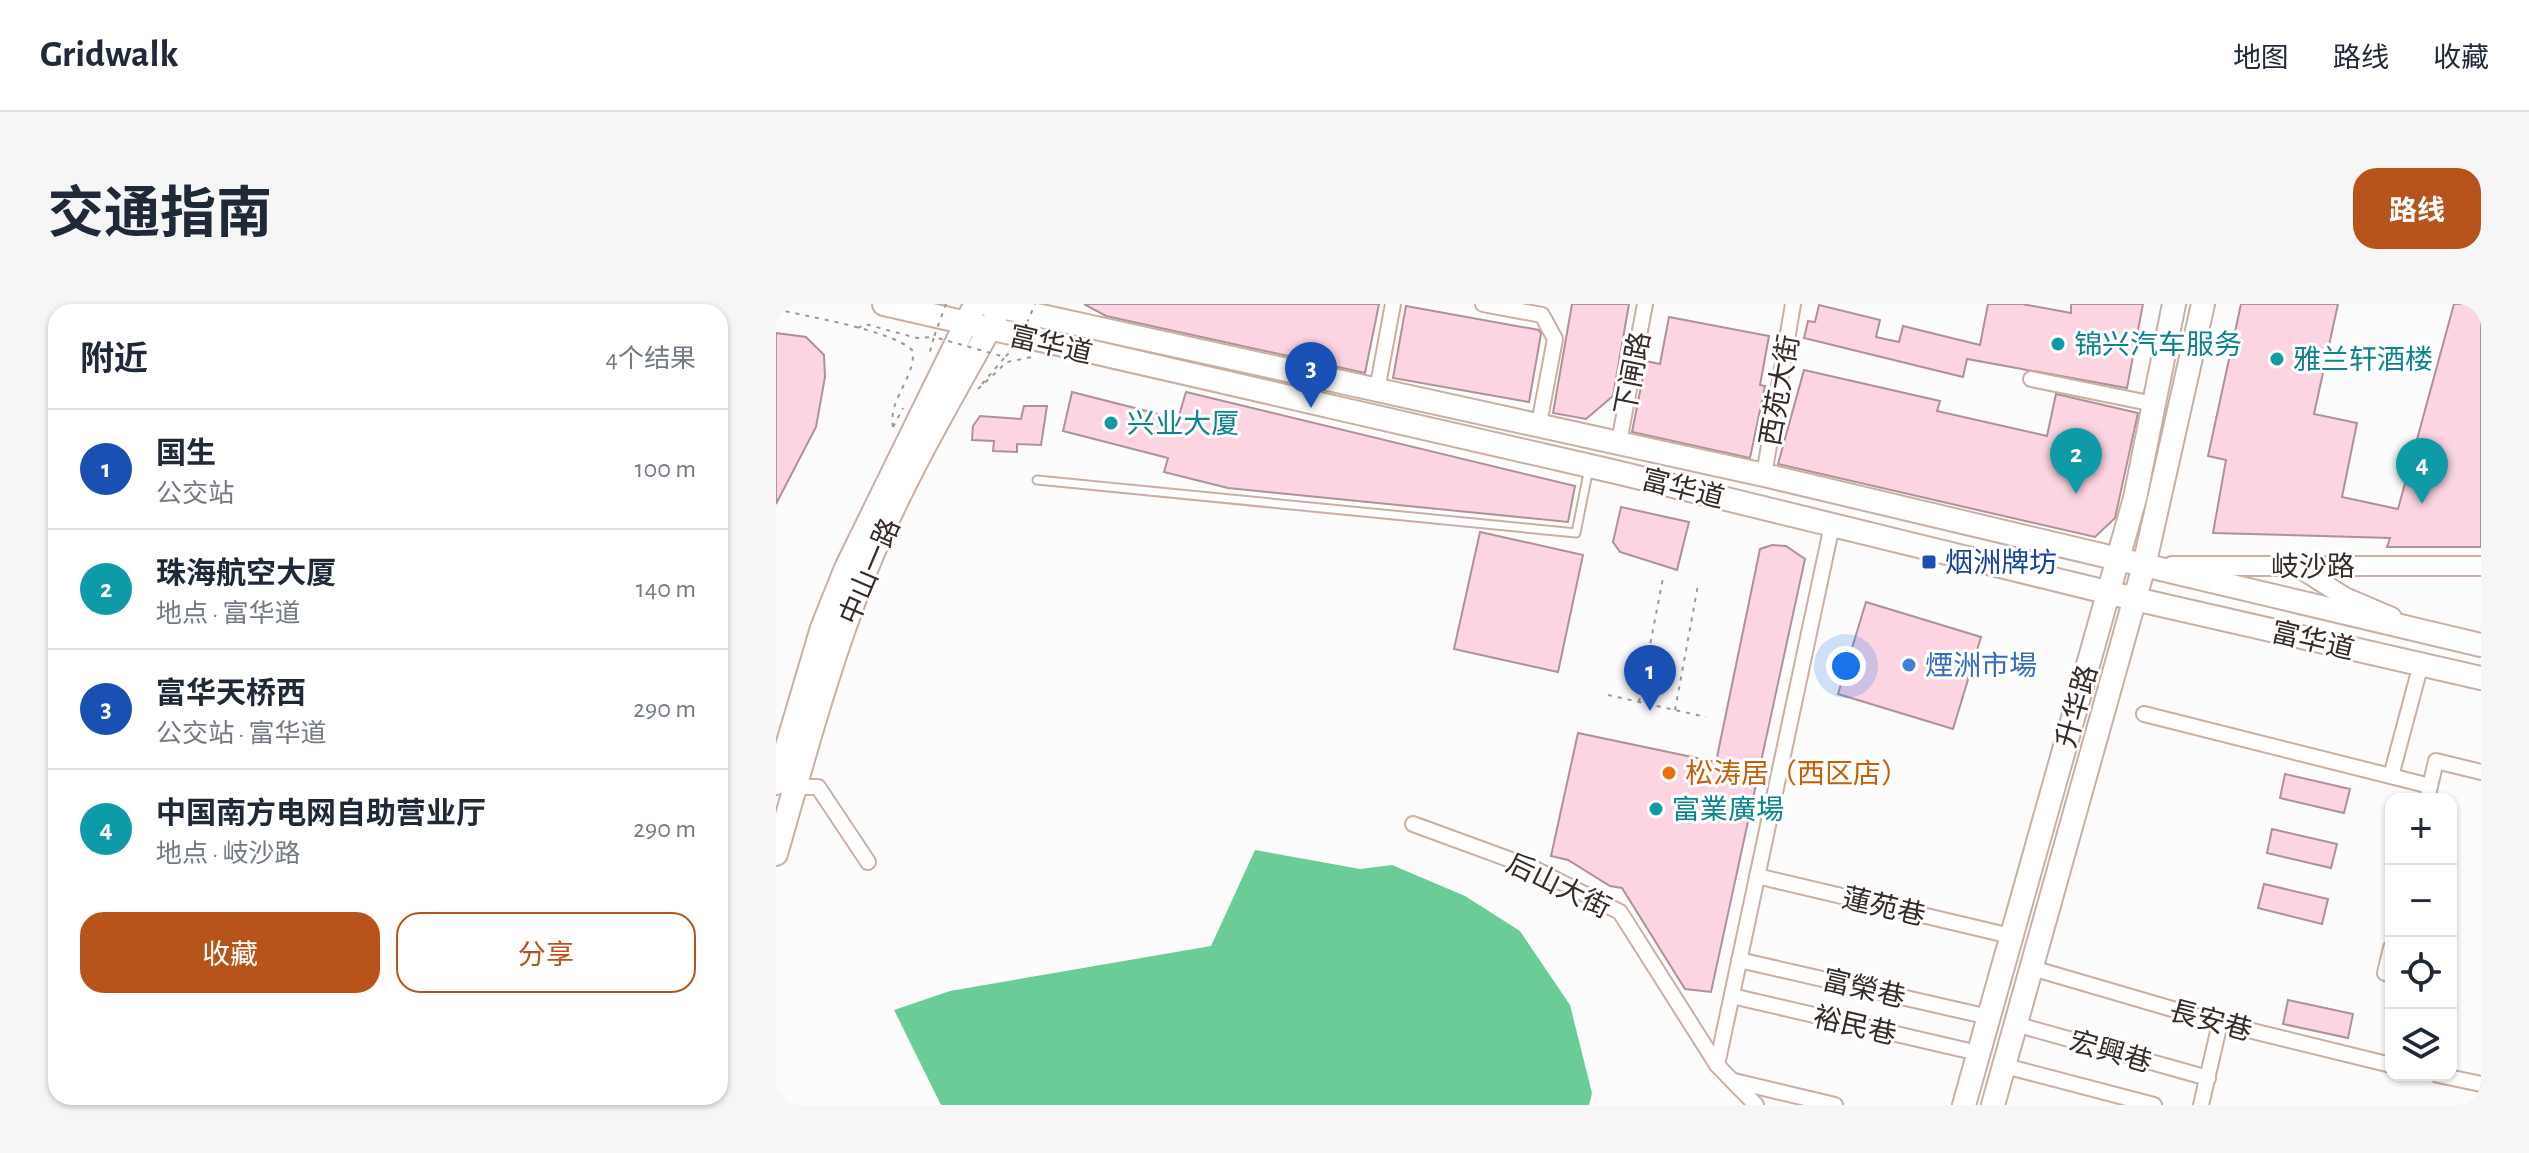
<!DOCTYPE html>
<html lang="zh">
<head>
<meta charset="utf-8">
<style>
  :root { --surface:#fff; --page:#f6f6f7; --text:#1f2937; --muted:#747a83; --line:#e0e1e3; --accent:#b7541b }
  body { margin:0; font-family:"Alegreya Sans","Noto Sans SC",sans-serif; background:var(--page); color:var(--text) }
  .controls { position:absolute; right:24px; bottom:24px; display:grid; overflow:hidden; border-radius:16px; box-shadow:0 2px 6px #0004 }
  .controls button { width:72px; height:72px; display:grid; place-items:center; padding:0; border:0; border-bottom:2px solid var(--line); background:var(--surface); color:var(--text); font:40px sans-serif }
  .you { position:absolute; left:1070px; top:362px; width:28px; height:28px; margin:-20px; border:6px solid #fff; border-radius:50%; background:#1a73e8; box-shadow:0 0 0 12px #1a73e833 }
  .badge { display:grid; place-items:center; width:52px; height:52px; border-radius:50%; background:var(--accent); color:#fff; font-size:26px; font-weight:700 }
  .pin { position:absolute; translate:-50% -66px; filter:drop-shadow(0 2px 4px #0008) }
  .pin::after { content:''; position:absolute; top:42px; width:28px; height:24px; background:inherit; clip-path:polygon(0 0,100% 0,50% 100%) }
  .list { margin:0; padding:0; list-style:none }
  h2 { display:flex; justify-content:space-between; align-items:center; height:104px; margin:0; padding:0 32px; font-size:34px }
  h2 small { font-size:26px; font-weight:400; color:var(--muted) }
  .list li { display:grid; grid-template-columns:52px 1fr auto; gap:24px; align-items:center; box-sizing:border-box; height:120px; padding:0 32px; border-top:2px solid var(--line) }
  .list b { display:block; font-size:30px; white-space:nowrap }
  .list p { margin:0; font-size:26px; white-space:nowrap; color:var(--muted) }
  .list em { font-size:26px; font-style:normal; color:var(--muted) }
  .actions { display:flex; gap:16px; padding:24px 32px }
  .actions a { flex:1; padding:18px 0; border:2px solid var(--accent); border-radius:24px; text-align:center; font-size:28px; color:var(--accent) }
  .actions .main { background:var(--accent); color:#fff }
  .icon { flex:none; width:44px; height:44px; fill:none; stroke:currentColor; stroke-width:2; stroke-linecap:round; stroke-linejoin:round }
  .map { position:relative; flex:none; width:1705px; height:801px; overflow:hidden; border-radius:24px }
  header { display:flex; align-items:center; gap:48px; box-sizing:border-box; height:112px; padding:0 40px; background:var(--surface); border-bottom:2px solid var(--line) }
  header strong { font-size:38px }
  nav { display:flex; gap:44px; margin-inline-start:auto; font-size:28px }
  .intro { display:flex; align-items:center; justify-content:space-between; box-sizing:border-box; height:192px; padding:0 48px }
  h1 { margin:0; font-size:56px }
  .button { padding:20px 36px; border-radius:24px; background:var(--accent); color:#fff; font-size:28px; font-weight:700 }
  main { display:flex; gap:48px; padding:0 48px }
  aside { flex:1; background:var(--surface); border-radius:24px; box-shadow:0 2px 6px #0004 }
  .map>svg:first-child { display:block }
  .forest { fill:#6ccc97 }
  .building { fill:#fcd4e2; stroke:#ad919b; stroke-width:2 }
  .lines { fill:none; stroke-linecap:round; stroke-linejoin:round }
  .service-casing { stroke:#c9b0a2; stroke-width:11 }
  .minor-casing { stroke:#c9b0a2; stroke-width:18 }
  .tertiary-casing { stroke:#c9b0a2; stroke-width:22 }
  .secondary-casing { stroke:#c9b0a2; stroke-width:26 }
  .path { stroke:#9d9896; stroke-width:2; stroke-dasharray:4 6; stroke-linecap:butt }
  .service { stroke:#fff; stroke-width:7 }
  .minor { stroke:#fff; stroke-width:14 }
  .tertiary { stroke:#fff; stroke-width:18 }
  .secondary { stroke:#fff; stroke-width:22 }
  .path-bridge { stroke:#9d9896; stroke-width:2; stroke-dasharray:4 6; stroke-linecap:butt }
  .culture-dot { fill:#0f9aa8; stroke:#fff; stroke-width:3 }
  .transit-dot { fill:#1a4fb4; stroke:#fff; stroke-width:3 }
  .shop-dot { fill:#3f7fe0; stroke:#fff; stroke-width:3 }
  .food-dot { fill:#e8710a; stroke:#fff; stroke-width:3 }
  .labels { text-anchor:middle; stroke-width:6; stroke-linejoin:round; paint-order:stroke }
  .street-label { font-size:28px; fill:#362c27; stroke:#fff }
  .culture-label { font-size:28px; fill:#0d838f; stroke:#fff; text-anchor:start }
  .transit-label { font-size:28px; fill:#164399; stroke:#fff; text-anchor:start }
  .shop-label { font-size:28px; fill:#366cbe; stroke:#fff; text-anchor:start }
  .food-label { font-size:28px; fill:#c56008; stroke:#fff; text-anchor:start }
</style>
</head>
<body>
<header>
<strong>Gridwalk</strong>
<nav><a>地图</a><a>路线</a><a>收藏</a></nav>
</header>
<div class="intro"><h1>交通指南</h1><a class="button">路线</a></div>
<main>
<aside>
<h2>附近<small>4个结果</small></h2>
<ul class="list">
<li><span class="badge" style="background:#1a4fb4">1</span><div><b>国生</b><p>公交站</p></div><em>100 m</em></li>
<li><span class="badge" style="background:#0f9aa8">2</span><div><b>珠海航空大厦</b><p>地点 · 富华道</p></div><em>140 m</em></li>
<li><span class="badge" style="background:#1a4fb4">3</span><div><b>富华天桥西</b><p>公交站 · 富华道</p></div><em>290 m</em></li>
<li><span class="badge" style="background:#0f9aa8">4</span><div><b>中国南方电网自助营业厅</b><p>地点 · 岐沙路</p></div><em>290 m</em></li>
</ul>
<div class="actions"><a class="main">收藏</a><a>分享</a></div>
</aside>
<div class="map">
<svg width="1705" height="801" viewBox="0 0 1705 801">
  <rect width="100%" height="100%" fill="#fcfcfc"/>
  <polygon class="forest" points="479,546 584,565 616,561 689,592 744,627 794,701 816,789 813,801 165,801 118,706 174,687 435,642"/>
  <g class="building">
    <polygon points="308,0 603,0 589,69 330,12"/>
    <polygon points="796,0 853,0 837,92 810,115 777,109"/>
    <polygon points="1212,0 1246,0 1295,9 1295,0 1367,0 1351,84 1191,55 1187,73 1028,34 1032,17 1039,18 1043,1 1104,16 1100,33 1123,38 1127,22 1204,41"/>
    <polygon points="1465,0 1562,0 1538,110 1581,119 1566,193 1622,205 1678,0 1705,0 1705,243 1611,243 1614,234 1437,229 1450,156 1432,152"/>
    <polygon points="630,2 763,26 765,30 753,98 617,74"/>
    <polygon points="893,13 993,32 984,81 989,82 974,154 856,128 870,57 884,60"/>
    <polygon points="0,29 30,33 48,51 49,73 40,123 0,200"/>
    <polygon points="1028,66 1164,97 1161,107 1271,132 1280,90 1362,109 1339,214 1319,233 1002,160"/>
    <polygon points="296,88 402,115 410,88 799,182 792,218 452,184 388,168 392,154 287,127"/>
    <polygon points="248,102 271,102 265,141 241,140 241,148 217,147 218,137 196,136 197,122 204,112 245,115"/>
    <polygon points="845,203 913,218 901,266 844,248 837,238"/>
    <polygon points="704,228 807,251 782,368 678,345"/>
    <polygon points="996,241 1010,242 1029,255 935,688 909,685 846,584 834,582 792,556 775,552 802,429 940,458 984,245"/>
    <polygon points="1090,298 1205,333 1177,425 1062,390"/>
    <polygon points="1509,470 1574,485 1568,509 1504,494"/>
    <polygon points="1496,525 1561,540 1555,564 1491,549"/>
    <polygon points="1488,580 1552,595 1546,620 1482,604"/>
    <polygon points="1512,696 1577,710 1572,734 1507,720"/>
  </g>
  <g class="lines">
    <g class="service-casing">
      <polyline id="service" points="261,176 800,229 813,164"/>
    </g>
    <g class="minor-casing">
      <g id="minor">
        <polyline points="707,0 766,11 779,35 763,120"/>
        <polyline points="1255,75 1378,100"/>
        <polyline points="601,86 617,0"/>
        <polyline points="843,138 869,0"/>
        <polyline points="988,171 1017,0"/>
        <polyline points="1368,410 1654,482"/>
        <polyline points="1615,472 1645,360"/>
        <polyline points="19,483 42,483 92,558"/>
        <polyline points="1651,495 1660,457 1705,468"/>
        <polyline points="637,520 757,564 844,608 941,761 980,801"/>
        <polyline points="981,572 1235,632"/>
        <polyline points="963,656 1213,713"/>
        <polyline points="1256,664 1444,719 1615,761"/>
        <polyline points="1609,669 1615,644"/>
        <polyline points="956,692 1202,749"/>
        <polyline points="1239,720 1432,774"/>
        <polyline points="941,761 1056,221"/>
        <polyline points="1229,762 1378,801"/>
        <polyline points="1662,771 1705,780"/>
        <polyline points="958,777 1059,801"/>
        <polyline points="1425,801 1444,719"/>
      </g>
    </g>
    <g class="tertiary-casing">
      <g id="tertiary">
        <polyline points="1396,262 1705,262"/>
        <polyline points="1520,262 1569,293 1616,313"/>
      </g>
    </g>
    <g class="secondary-casing">
      <g id="secondary">
        <polyline points="108,0 840,168 1359,295 1705,374"/>
        <polyline points="211,0 988,171 1705,341"/>
        <polyline points="0,479 46,324 70,264 196,7"/>
        <path d="M0,550C27,456 52,362 88,271C123,182 173,98 219,15"/>
        <polyline points="1188,801 1359,194 1398,0"/>
        <polyline points="1217,801 1368,262 1427,0"/>
      </g>
    </g>
    <g class="path">
      <path d="M0,5C32,13 117,26 137,47C139,76 109,98 118,127"/>
      <polyline points="82,24 89,20 141,34 158,33 153,51"/>
      <polyline points="206,80 229,53"/>
      <polyline points="202,85 231,58 256,53"/>
      <polyline points="117,123 127,104"/>
      <polyline points="832,391 930,413"/>
      <polyline points="863,398 887,274"/>
      <polyline points="899,406 922,281"/>
    </g>
    <use href="#service" class="service"/>
    <use href="#minor" class="minor"/>
    <use href="#tertiary" class="tertiary"/>
    <use href="#secondary" class="secondary"/>
    <polyline class="path-bridge" points="170,0 158,33 229,53 242,40 259,0"/>
  </g>
  <g class="culture-dot">
    <circle cx="1282" cy="40" r="8"/>
    <circle cx="1501" cy="55" r="8"/>
    <circle cx="335" cy="119" r="8"/>
    <circle cx="880" cy="505" r="8"/>
  </g>
  <rect class="transit-dot" x="1145" y="250" width="16" height="16" rx="4"/>
  <circle class="shop-dot" cx="1133" cy="361" r="8"/>
  <circle class="food-dot" cx="893" cy="469" r="8"/>
  <g class="labels">
    <g class="street-label">
      <text transform="translate(275 40) rotate(13)" y="10">富华道</text>
      <text transform="translate(856 69) rotate(-79)" y="10">下闸路</text>
      <text transform="translate(1003 86) rotate(-80)" y="10">西苑大街</text>
      <text transform="translate(907 184) rotate(14)" y="10">富华道</text>
      <text x="1537" y="272">岐沙路</text>
      <text transform="translate(93 267) rotate(-67)" y="10">中山一路</text>
      <text transform="translate(1537 336) rotate(13)" y="10">富华道</text>
      <text transform="translate(1300 402) rotate(-74)" y="10">升华路</text>
      <text transform="translate(783 581) rotate(26)" y="10">后山大街</text>
      <text transform="translate(1108 602) rotate(13)" y="10">蓮苑巷</text>
      <text transform="translate(1088 684) rotate(13)" y="10">富榮巷</text>
      <text transform="translate(1435 716) rotate(15)" y="10">長安巷</text>
      <text transform="translate(1079 721) rotate(13)" y="10">裕民巷</text>
      <text transform="translate(1335 747) rotate(16)" y="10">宏興巷</text>
    </g>
    <g class="culture-label">
      <text x="1298" y="50">锦兴汽车服务</text>
      <text x="1517" y="65">雅兰轩酒楼</text>
      <text x="351" y="129">兴业大厦</text>
      <text x="896" y="515">富業廣場</text>
    </g>
    <g class="transit-label">
      <text x="1169" y="268">烟洲牌坊</text>
    </g>
    <g class="shop-label">
      <text x="1149" y="371">煙洲市場</text>
    </g>
    <g class="food-label">
      <text x="909" y="479">松涛居（西区店）</text>
    </g>
  </g>
</svg>
<div class="controls">
<button>+</button>
<button>−</button>
<button><svg class="icon" aria-label="locate" viewBox="0 0 24 24"><circle cx="12" cy="12" r="6"/><path d="M12 2v4M12 18v4M2 12h4M18 12h4"/></svg></button>
<button><svg class="icon" aria-label="layers" viewBox="0 0 24 24"><path d="M12 4l9 5-9 5-9-5zM3 14l9 5 9-5"/></svg></button>
</div>
<div class="you"></div>
<div class="pin badge" style="left:874px;top:407px;background:#1a4fb4">1</div>
<div class="pin badge" style="left:1300px;top:190px;background:#0f9aa8">2</div>
<div class="pin badge" style="left:535px;top:104px;background:#1a4fb4">3</div>
<div class="pin badge" style="left:1646px;top:200px;background:#0f9aa8">4</div>
</div>
</main>
</body>
</html>
